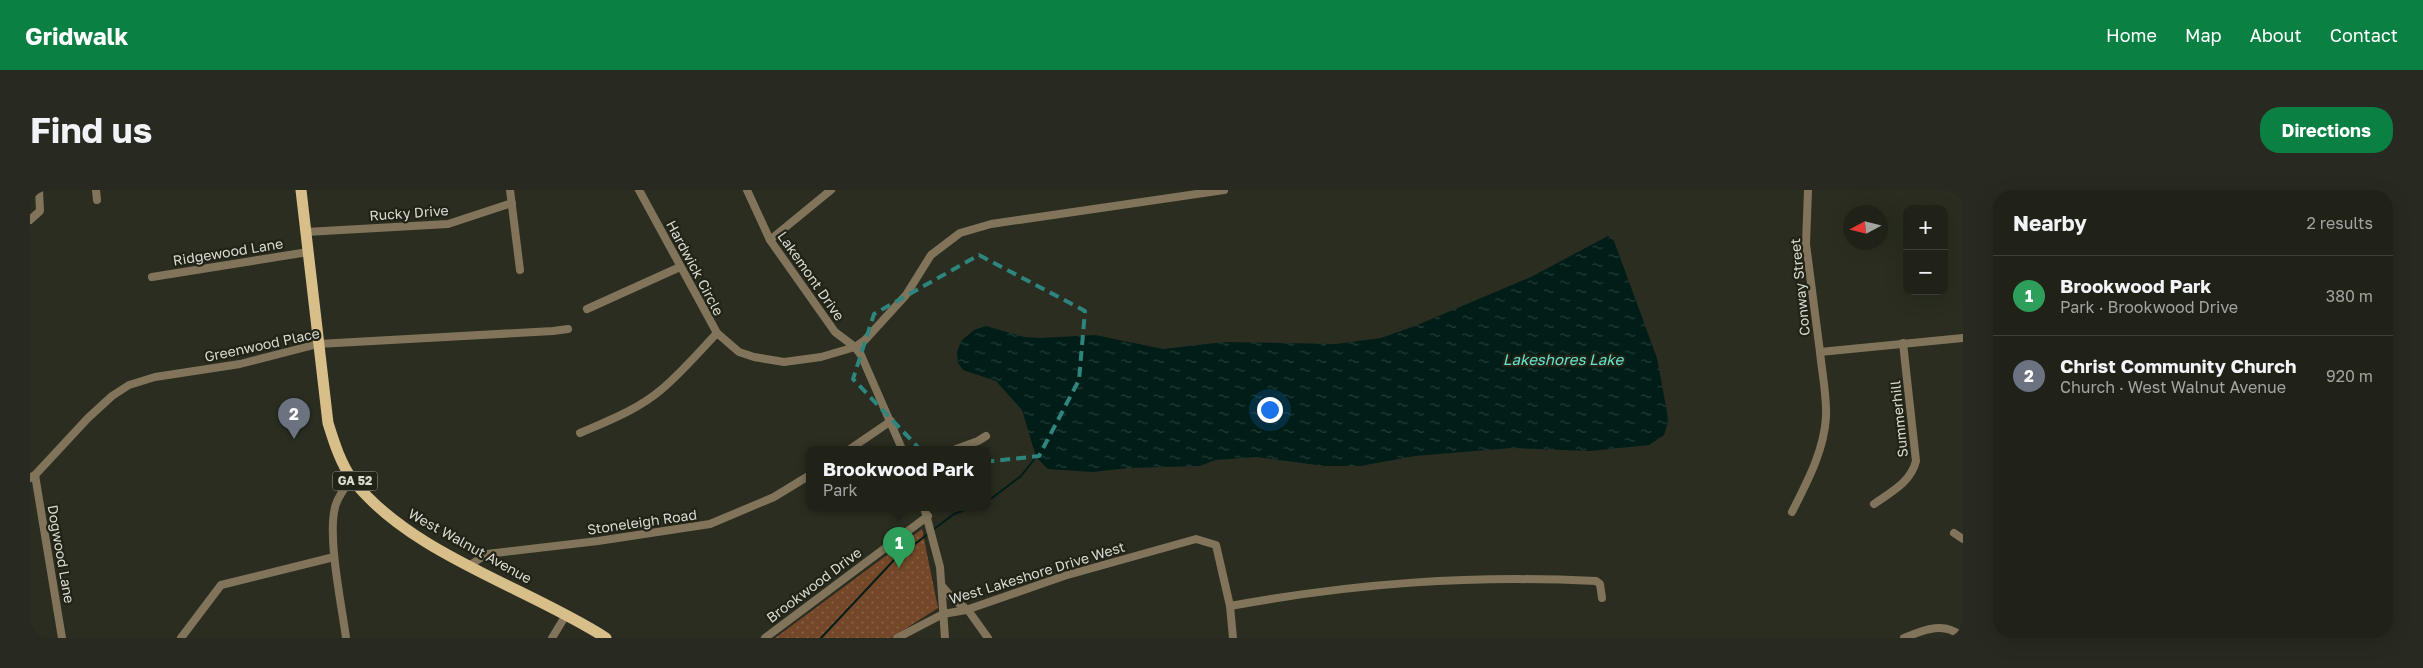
<!DOCTYPE html>
<html lang="en">
<head>
<meta charset="utf-8">
<style>
  :root { --surface:#202218; --page:#282a21; --text:#f1f3f6; --muted:#a2a4a2; --line:#3d3f37; --accent:#0b8043 }
  body { margin:0; font-family:"Golos Text",sans-serif; background:var(--page); color:var(--text) }
  .controls { position:absolute; right:15px; top:15px; display:grid; overflow:hidden; border-radius:10px; box-shadow:0 5px 20px #0002 }
  .controls button { width:45px; height:45px; display:grid; place-items:center; padding:0; border:0; border-bottom:1px solid var(--line); background:var(--surface); color:var(--text); font:25px sans-serif }
  .compass { position:absolute; left:1813px; top:15px; width:45px; height:45px; border-radius:50%; background:var(--surface); box-shadow:0 5px 20px #0002; rotate:263deg }
  .you { position:absolute; left:1239px; top:219px; width:18px; height:18px; margin:-12px; border:4px solid #fff; border-radius:50%; background:#1a73e8; box-shadow:0 0 0 8px #1a73e833 }
  .badge { display:grid; place-items:center; width:32px; height:32px; border-radius:50%; background:var(--accent); color:#fff; font-size:16px; font-weight:700 }
  .pin { position:absolute; translate:-50% -41px; filter:drop-shadow(0 1px 2px #0008) }
  .pin::after { content:''; position:absolute; top:26px; width:18px; height:15px; background:inherit; clip-path:polygon(0 0,100% 0,50% 100%) }
  .popup { position:absolute; left:776px; top:256px; width:185px; height:65px; box-sizing:border-box; display:grid; place-content:center; border-radius:10px; background:var(--surface); filter:drop-shadow(0 1px 4px #0005); font-size:16px; white-space:nowrap; color:var(--muted) }
  .popup b { font-size:19px; color:var(--text) }
  .popup::after { content:''; position:absolute; left:50%; top:100%; margin-left:-10px; border:10px solid transparent; border-top-color:var(--surface) }
  .list { margin:0; padding:0; list-style:none }
  h2 { display:flex; justify-content:space-between; align-items:center; height:65px; margin:0; padding:0 20px; font-size:21px }
  h2 small { font-size:16px; font-weight:400; color:var(--muted) }
  .list li { display:grid; grid-template-columns:32px 1fr auto; gap:15px; align-items:center; box-sizing:border-box; height:80px; padding:0 20px; border-top:1px solid var(--line) }
  .list b { display:block; font-size:19px; white-space:nowrap }
  .list p { margin:0; font-size:16px; white-space:nowrap; color:var(--muted) }
  .list em { font-size:16px; font-style:normal; color:var(--muted) }
  .map { position:relative; flex:none; width:1933px; height:448px; overflow:hidden; border-radius:20px }
  header { display:flex; align-items:center; gap:30px; box-sizing:border-box; height:70px; padding:0 25px; background:var(--accent); color:#fff }
  header strong { font-size:24px }
  nav { display:flex; gap:28px; margin-inline-start:auto; font-size:18px }
  .intro { display:flex; align-items:center; justify-content:space-between; box-sizing:border-box; height:120px; padding:0 30px }
  h1 { margin:0; font-size:35px }
  .button { padding:12px 22px; border-radius:20px; background:var(--accent); color:#fff; font-size:18px; font-weight:700 }
  main { display:flex; gap:30px; padding:0 30px }
  aside { flex:1; background:var(--surface); border-radius:20px; box-shadow:0 5px 20px #0002 }
  .map>svg:first-child { display:block }
  .grass { fill:url(#grass-dots) }
  .water { fill:url(#water-ripples) }
  .lines { fill:none; stroke-linecap:round; stroke-linejoin:round }
  .stream { stroke:#011d18; stroke-width:2 }
  .minor { stroke:#81745b; stroke-width:8 }
  .primary { stroke:#d8be88; stroke-width:11 }
  .marked { fill:none; stroke:#2d857d; stroke-width:4; stroke-dasharray:10 6; stroke-linejoin:round }
  .labels { text-anchor:middle; stroke-width:4.5; stroke-linejoin:round; paint-order:stroke }
  .shield { fill:#212317; stroke:#a2a49b; stroke-width:1 }
  .shield-label { font-size:12px; font-weight:bold; fill:#dadcd4 }
  .street-label { font-size:14px; fill:#dadcd4; stroke:#212317 }
  .water-label { font-size:15px; font-style:italic; fill:#65e7cf; stroke:#212317 }
</style>
</head>
<body>
<header>
<strong>Gridwalk</strong>
<nav><a>Home</a><a>Map</a><a>About</a><a>Contact</a></nav>
</header>
<div class="intro"><h1>Find us</h1><a class="button">Directions</a></div>
<main>
<div class="map">
<svg width="1933" height="448" viewBox="0 0 1933 448">
  <defs>
    <pattern id="grass-dots" width="8" height="8" patternUnits="userSpaceOnUse" patternTransform="scale(1.25)"><rect width="8" height="8" fill="#744728"/><path d="M2 2h.1M6 6h.1" fill="none" stroke="#876146" stroke-width="1.8" stroke-linecap="round"/></pattern>
    <pattern id="water-ripples" width="26" height="14" patternUnits="userSpaceOnUse" patternTransform="scale(1.25)"><rect width="26" height="14" fill="#011d18"/><path d="M2 4q2-2 4 0t4 0M15 11q2-2 4 0t4 0" fill="none" stroke="#253d39"/></pattern>
  </defs>
  <rect width="100%" height="100%" fill="#2a2d20"/>
  <polygon class="grass" points="892,339 908,418 861,448 745,448"/>
  <polygon class="water" points="1578,46 1584,51 1627,168 1637,222 1638,232 1634,245 1619,255 1560,261 1481,258 1385,266 1330,276 1294,276 1227,267 1185,270 1170,276 1099,278 1062,282 1018,279 1006,267 992,220 966,191 933,180 928,173 927,162 931,151 944,140 956,136 994,147 1010,148 1065,145 1133,159 1194,152 1306,154 1351,148 1385,136 1501,87"/>
  <g class="lines">
    <g class="stream">
      <polyline points="958,311 991,286 1006,267"/>
      <polyline points="904,339 924,324 943,317"/>
      <polyline points="791,448 865,369 898,344"/>
    </g>
    <g class="minor">
      <polyline points="66,0 67,10"/>
      <polyline points="480,0 490,80"/>
      <polyline points="609,0 687,143 709,162 724,167 754,172 791,167 825,157 835,150 876,105 901,65 930,43 961,34 1194,0"/>
      <polyline points="717,0 740,50 805,142 825,157 831,165 872,259"/>
      <polyline points="1778,0 1776,54 1790,162 1933,148"/>
      <polyline points="0,30 10,21 9,0"/>
      <polyline points="276,42 418,34 482,13"/>
      <polyline points="740,50 801,0"/>
      <polyline points="122,87 278,62"/>
      <polyline points="557,119 650,77"/>
      <path d="M550,243C578,231 609,219 632,199C652,182 669,162 687,143"/>
      <polyline points="820,259 861,231"/>
      <polyline points="926,259 948,251 956,246"/>
      <polyline points="5,285 32,448"/>
      <polyline points="0,288 5,285 58,228 82,206 99,195 125,187 210,174 288,154 523,141 538,139"/>
      <path d="M1844,314C1861,302 1881,292 1886,271L1873,153"/>
      <polyline points="894,317 910,377 915,448"/>
      <path d="M1762,322C1777,292 1794,261 1796,227C1797,206 1792,183 1790,162"/>
      <polyline points="1924,343 1933,349"/>
      <polyline points="440,375 457,364 568,351 680,334 744,307 780,285"/>
      <polyline points="912,396 924,410 938,420 958,448"/>
      <path d="M1200,416C1326,393 1438,385 1566,391L1570,394L1572,408"/>
      <polyline points="151,448 191,395 304,367"/>
      <path d="M316,448C312,416 296,343 306,314C309,305 316,296 322,288"/>
      <polyline points="522,448 536,425"/>
      <polyline points="735,448 898,326"/>
      <polyline points="867,448 913,424 936,420 1034,386 1166,349 1186,355 1200,416 1203,448"/>
      <path d="M1874,448C1893,440 1916,430 1933,448"/>
    </g>
    <path class="primary" d="M271,0L298,233C304,252 310,272 322,289C380,364 497,397 576,448"/>
  </g>
  <path class="marked" d="M949,65L1055,121L1049,190L1009,266L907,277L823,189L844,124Z"/>
  <g class="labels">
    <rect class="shield" x="302.5" y="281.5" width="45" height="19" rx="4"/>
    <g class="shield-label">
      <text x="325" y="295">GA 52</text>
    </g>
    <g class="street-label">
      <text transform="translate(379 23) rotate(-4)" y="5">Rucky Drive</text>
      <text transform="translate(198 62) rotate(-9)" y="5">Ridgewood Lane</text>
      <text transform="translate(665 78) rotate(62)" y="5">Hardwick Circle</text>
      <text transform="translate(781 86) rotate(55)" y="5">Lakemont Drive</text>
      <text transform="translate(1770 97) rotate(-96)" y="5">Conway Street</text>
      <text transform="translate(232 155) rotate(-12)" y="5">Greenwood Place</text>
      <text transform="translate(1869 229) rotate(-96)" y="5">Summerhill</text>
      <text transform="translate(612 332) rotate(-8)" y="5">Stoneleigh Road</text>
      <text transform="translate(440 356) rotate(29)" y="5">West Walnut Avenue</text>
      <text transform="translate(31 364) rotate(80)" y="5">Dogwood Lane</text>
      <text transform="translate(1007 383) rotate(-17)" y="5">West Lakeshore Drive West</text>
      <text transform="translate(784 395) rotate(-37)" y="5">Brookwood Drive</text>
    </g>
    <g class="water-label">
      <text x="1533" y="175">Lakeshores Lake</text>
    </g>
  </g>
</svg>
<div class="controls">
<button>+</button>
<button>−</button>
</div>
<svg class="compass" viewBox="-18 -18 36 36"><path d="M0-13l5 13h-10z" fill="#e53935"/><path d="M0 13l5-13h-10z" fill="#a2a4a2"/></svg>
<div class="you"></div>
<div class="pin badge" style="left:869px;top:378px;background:#2e9e5b">1</div>
<div class="popup"><b>Brookwood Park</b>Park</div>
<div class="pin badge" style="left:264px;top:249px;background:#6b7280">2</div>
</div>
<aside>
<h2>Nearby<small>2 results</small></h2>
<ul class="list">
<li><span class="badge" style="background:#2e9e5b">1</span><div><b>Brookwood Park</b><p>Park · Brookwood Drive</p></div><em>380 m</em></li>
<li><span class="badge" style="background:#6b7280">2</span><div><b>Christ Community Church</b><p>Church · West Walnut Avenue</p></div><em>920 m</em></li>
</ul>
</aside>
</main>
</body>
</html>
